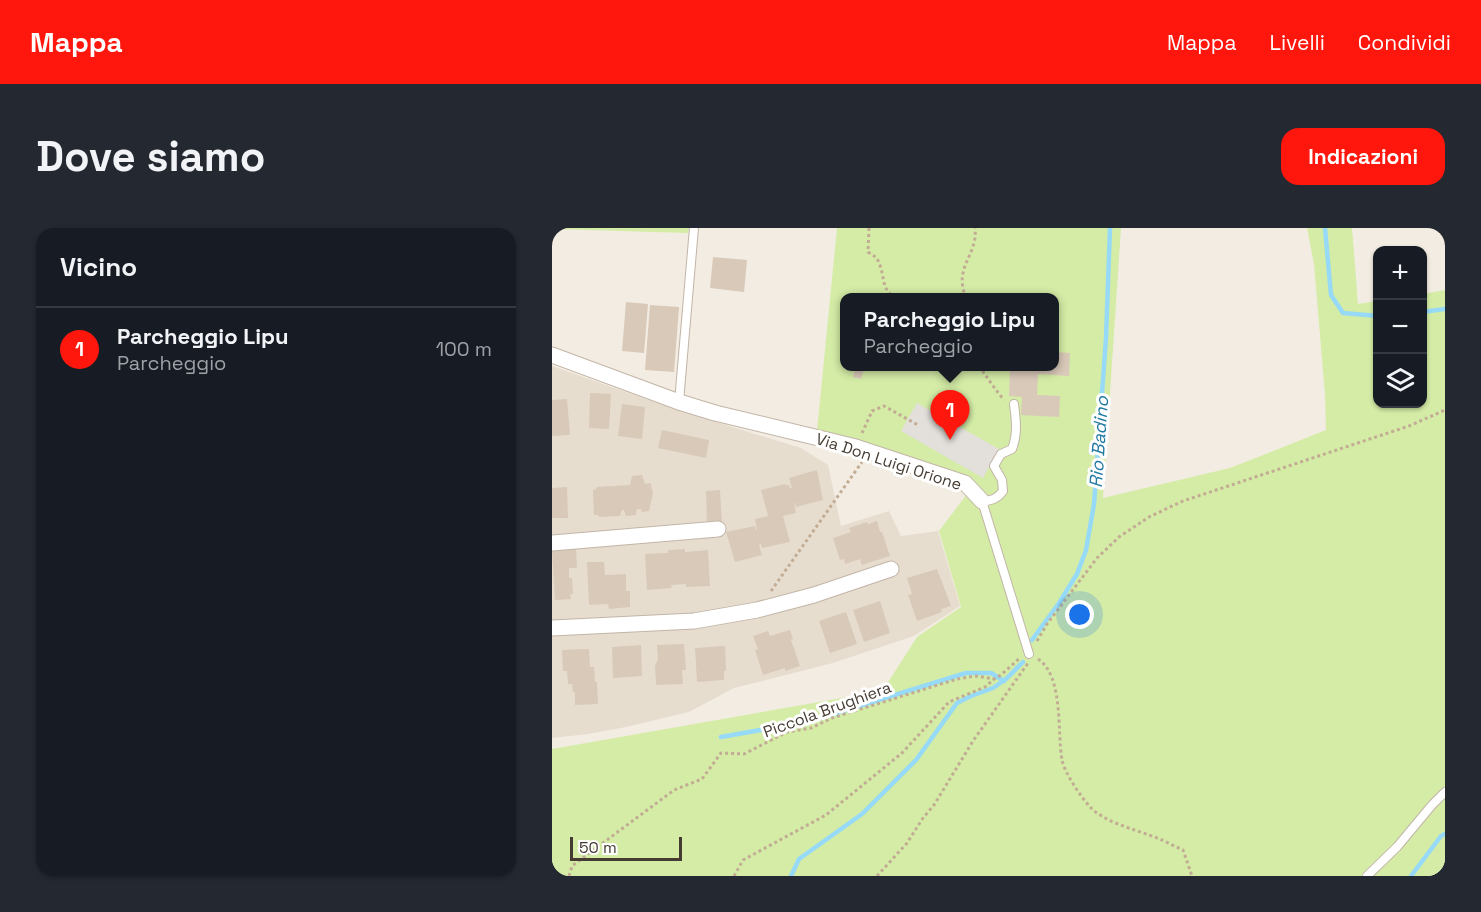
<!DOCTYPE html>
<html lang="it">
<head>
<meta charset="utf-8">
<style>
  :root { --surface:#171b24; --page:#242831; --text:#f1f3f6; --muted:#9ea1a6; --line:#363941; --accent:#ff160d }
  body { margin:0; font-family:"Space Grotesk",sans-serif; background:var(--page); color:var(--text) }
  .controls { position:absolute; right:18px; top:18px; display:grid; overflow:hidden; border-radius:12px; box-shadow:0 2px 4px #0004 }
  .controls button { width:54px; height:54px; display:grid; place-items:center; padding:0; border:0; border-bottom:2px solid var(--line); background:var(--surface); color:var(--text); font:30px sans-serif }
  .scale { position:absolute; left:18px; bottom:15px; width:112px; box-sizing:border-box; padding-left:6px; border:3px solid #453b32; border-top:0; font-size:16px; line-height:21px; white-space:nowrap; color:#453b32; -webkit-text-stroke:4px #fff; paint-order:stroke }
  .you { position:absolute; left:528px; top:387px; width:21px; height:21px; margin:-15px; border:4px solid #fff; border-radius:50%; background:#1a73e8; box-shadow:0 0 0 9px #1a73e833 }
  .badge { display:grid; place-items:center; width:39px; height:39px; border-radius:50%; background:var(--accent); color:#fff; font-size:20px; font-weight:700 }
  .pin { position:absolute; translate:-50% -50px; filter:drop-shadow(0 2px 3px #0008) }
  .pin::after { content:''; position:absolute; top:32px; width:21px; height:18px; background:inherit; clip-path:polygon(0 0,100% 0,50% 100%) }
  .popup { position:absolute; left:288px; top:65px; width:219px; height:78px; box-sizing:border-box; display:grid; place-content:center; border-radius:12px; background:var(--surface); filter:drop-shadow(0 2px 4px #0005); font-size:20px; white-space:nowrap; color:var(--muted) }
  .popup b { font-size:22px; color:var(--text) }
  .popup::after { content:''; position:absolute; left:50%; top:100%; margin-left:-12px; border:12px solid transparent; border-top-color:var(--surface) }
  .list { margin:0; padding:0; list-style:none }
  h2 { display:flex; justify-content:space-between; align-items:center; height:78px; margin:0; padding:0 24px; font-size:26px }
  h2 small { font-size:20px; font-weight:400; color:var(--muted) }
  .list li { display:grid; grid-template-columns:39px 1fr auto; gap:18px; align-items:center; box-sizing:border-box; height:84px; padding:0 24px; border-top:2px solid var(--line) }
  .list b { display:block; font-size:22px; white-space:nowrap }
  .list p { margin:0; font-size:20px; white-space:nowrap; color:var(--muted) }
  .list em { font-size:20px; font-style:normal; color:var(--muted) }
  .icon { flex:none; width:33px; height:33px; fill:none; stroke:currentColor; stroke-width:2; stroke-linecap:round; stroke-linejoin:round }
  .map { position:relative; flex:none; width:893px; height:648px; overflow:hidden; border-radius:18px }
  header { display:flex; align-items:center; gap:36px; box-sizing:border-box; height:84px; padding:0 30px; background:var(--accent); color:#fff }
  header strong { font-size:28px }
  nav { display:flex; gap:33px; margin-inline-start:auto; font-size:21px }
  .intro { display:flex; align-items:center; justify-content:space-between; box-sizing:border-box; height:144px; padding:0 36px }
  h1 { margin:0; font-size:42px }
  .button { padding:15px 27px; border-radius:18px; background:var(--accent); color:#fff; font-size:21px; font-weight:700 }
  main { display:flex; gap:36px; padding:0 36px }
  aside { flex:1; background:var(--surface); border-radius:18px; box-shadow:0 2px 4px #0004 }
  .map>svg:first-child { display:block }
  .residential { fill:#e7ddcf }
  .green { fill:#d4eca6; fill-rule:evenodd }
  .parking { fill:#e3dfdb }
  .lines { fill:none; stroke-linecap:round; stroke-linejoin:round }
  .stream { stroke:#97daf7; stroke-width:4.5 }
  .building { fill:#d9c9b9 }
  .lane-casing { stroke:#c2b5a7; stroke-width:10 }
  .street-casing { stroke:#c2b5a7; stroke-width:17 }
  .path { stroke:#c2ac94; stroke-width:3; stroke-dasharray:3 3; stroke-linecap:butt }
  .lane { stroke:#fff; stroke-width:8 }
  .street { stroke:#fff; stroke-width:15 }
  .labels { text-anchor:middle; stroke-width:6; stroke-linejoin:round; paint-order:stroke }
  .street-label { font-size:16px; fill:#453b32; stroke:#fff }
  .water-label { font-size:18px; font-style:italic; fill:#1f79a1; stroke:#fff }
</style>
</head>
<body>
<header>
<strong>Mappa</strong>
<nav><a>Mappa</a><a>Livelli</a><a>Condividi</a></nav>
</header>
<div class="intro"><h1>Dove siamo</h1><a class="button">Indicazioni</a></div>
<main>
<aside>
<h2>Vicino<small></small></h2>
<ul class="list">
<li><span class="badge">1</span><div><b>Parcheggio Lipu</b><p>Parcheggio</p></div><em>100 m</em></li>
</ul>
</aside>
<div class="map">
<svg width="893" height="648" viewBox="0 0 893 648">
  <rect width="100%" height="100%" fill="#f3ece2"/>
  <polygon class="residential" points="0,138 125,182 249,220 276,237 289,298 337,283 349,308 386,303 408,378 362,408 281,435 182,460 137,484 74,499 36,506 0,510"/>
  <g class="green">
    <polygon points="0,0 137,0 136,5 0,1"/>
    <path d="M285,0H569L551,270L678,240L774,202L773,167L762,36L755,0H800L806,76L825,73L826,176H870L871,66L893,62V648H0V521L301,468L335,456L365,409L409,379L387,303L412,270L420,258L265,203ZM293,70H503V138H293Z"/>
  </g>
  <polygon class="parking" points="365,175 447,221 431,250 349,203"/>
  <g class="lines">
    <g class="stream">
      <polyline points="773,0 779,67 791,85 826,88"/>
      <polyline points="870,84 893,81"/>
      <polyline points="480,412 507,375 525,346 534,322 542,276 554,110 558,0"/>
      <polyline points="169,509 259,493 414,445 439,445 452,453"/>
      <polyline points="239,648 247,631 310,586 364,532 405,475 419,468 441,460 454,451 471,434"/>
      <polyline points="859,648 889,608 893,606"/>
    </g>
  </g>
  <g class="building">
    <polygon points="161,29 195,32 192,64 158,60"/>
    <polygon points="74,74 96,76 92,125 70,123"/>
    <polygon points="98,77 127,79 122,144 93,142"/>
    <polygon points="503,124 518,125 517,148 486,146 485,167 508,168 507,189 469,187 470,169 457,168 458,138 503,138"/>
    <polygon points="304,138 313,138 309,151 301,149"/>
    <polygon points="38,165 59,166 57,201 37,200"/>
    <polygon points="15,171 18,207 0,208 0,172"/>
    <polygon points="70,176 93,179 90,211 66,208"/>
    <polygon points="110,202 157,212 154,230 106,220"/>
    <polygon points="265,242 271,272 244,279 243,275 242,275 244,285 231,288 238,314 210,320 209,316 207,317 210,327 183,334 174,304 203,298 204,302 205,302 203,291 216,288 209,262 233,256 233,257 237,257 238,260 240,260 237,250"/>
    <polygon points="90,247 93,256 99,255 99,258 101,265 97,283 90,284 89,281 85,281 84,287 74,288 72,282 70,282 68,288 47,289 46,287 42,287 41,262 44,261 45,259 78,257 80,248"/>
    <polygon points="15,259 16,290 0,290 0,260"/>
    <polygon points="168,262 170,295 155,296 154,263"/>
    <polygon points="325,293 328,304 330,304 338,328 310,337 308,331 293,336 292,331 288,332 281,310 299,304 297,300 315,294 316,296"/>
    <polygon points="24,320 25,340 17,340 17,350 20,350 21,366 18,366 19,371 3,372 0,322"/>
    <polygon points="133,321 133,324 156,322 158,358 134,359 134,356 119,357 120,360 95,362 93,326 116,325 116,322"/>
    <polygon points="35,334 52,334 53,347 74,346 74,363 78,363 78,379 57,381 56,376 37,377"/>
    <polygon points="385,341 399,378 389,381 390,384 365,393 356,367 360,366 355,350"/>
    <polygon points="328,373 338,405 312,414 301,382"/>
    <polygon points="294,384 305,416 278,425 267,393"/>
    <polygon points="238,402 241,411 239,412 248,438 233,443 233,440 211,447 203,422 206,421 201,408 216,403 218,408"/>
    <polygon points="132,416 134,442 130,442 131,456 104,457 103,438 106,431 105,417"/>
    <polygon points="89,417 90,448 61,450 60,419"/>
    <polygon points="173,418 174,443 172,443 172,452 145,454 143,420"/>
    <polygon points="37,421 38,439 42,439 43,454 45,454 46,476 23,477 23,464 21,464 20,456 16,456 15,443 11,443 10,422"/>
  </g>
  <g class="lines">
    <g class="lane-casing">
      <g id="lane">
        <polyline points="127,174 142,0"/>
        <path d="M462,176C464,192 466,206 460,221L449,226L442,238L450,252L451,263C445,271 439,273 430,273L477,426"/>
        <polyline points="815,648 845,619 880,577 893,564"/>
      </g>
    </g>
    <g class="street-casing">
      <g id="street">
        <polyline points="0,127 127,174 163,185 304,219 413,255 430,273"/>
        <polyline points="0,315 166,301"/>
        <polyline points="0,400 142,393 205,382 262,367 339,341"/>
      </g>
    </g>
    <g class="path">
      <polyline points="317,0 316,24 325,30 329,40 333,59 341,70"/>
      <path d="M414,70C401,38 426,28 423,0"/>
      <polyline points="427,138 444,162 452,172"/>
      <polyline points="310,205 320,183 332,178 366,197"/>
      <polyline points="219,363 310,234"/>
      <polyline points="485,413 495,396 545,330 567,309 597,289 631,273 857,198 893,182"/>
      <path d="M486,431C512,448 505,505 510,532C513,546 529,569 539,580C552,593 580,601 597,607C609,611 620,617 631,622L640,648"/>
      <polyline points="17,648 20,638 122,562 150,551 169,525 192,526 235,504 259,500 280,490 405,451 424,448 442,451 449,447 468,430"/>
      <polyline points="182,648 191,632 274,587 350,525 397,474 433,459 442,451"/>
      <polyline points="325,648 355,615 371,590 382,577 421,513 476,435"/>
    </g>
    <use href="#lane" class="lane"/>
    <use href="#street" class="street"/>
  </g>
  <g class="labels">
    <g class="street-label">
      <text transform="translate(337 233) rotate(18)" y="6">Via Don Luigi Orione</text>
      <text transform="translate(275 481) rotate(-20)" y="6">Piccola Brughiera</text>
    </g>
    <g class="water-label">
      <text transform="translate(547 214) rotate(-86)" y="6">Rio Badino</text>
    </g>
  </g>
</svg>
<div class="controls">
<button>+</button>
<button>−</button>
<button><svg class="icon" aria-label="layers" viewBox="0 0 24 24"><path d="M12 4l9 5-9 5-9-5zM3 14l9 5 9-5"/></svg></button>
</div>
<div class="scale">50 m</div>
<div class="you"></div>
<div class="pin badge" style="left:398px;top:212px">1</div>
<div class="popup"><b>Parcheggio Lipu</b>Parcheggio</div>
</div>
</main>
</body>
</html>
